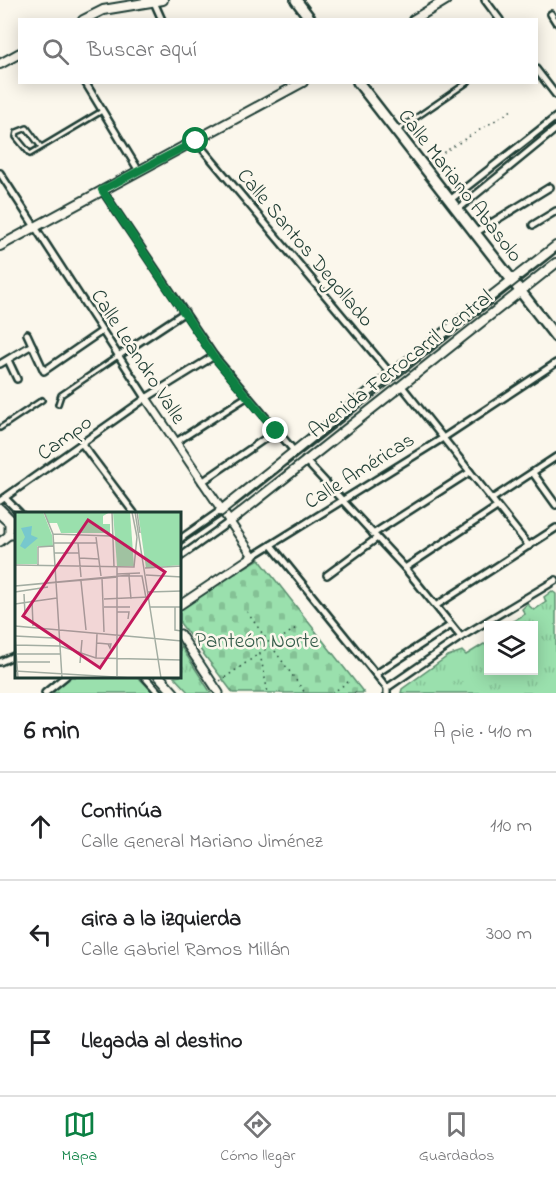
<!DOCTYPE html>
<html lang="es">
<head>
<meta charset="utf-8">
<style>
  :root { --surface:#fff; --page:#f2f2f2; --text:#202124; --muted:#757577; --line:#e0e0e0; --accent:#0b8043 }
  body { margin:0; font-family:"Indie Flower",sans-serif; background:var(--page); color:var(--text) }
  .controls { position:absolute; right:18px; bottom:18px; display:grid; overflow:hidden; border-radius:0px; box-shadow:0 3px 15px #0003 }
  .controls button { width:54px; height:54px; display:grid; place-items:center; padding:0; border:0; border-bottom:2px solid var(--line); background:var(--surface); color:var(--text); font:30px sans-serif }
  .stop { position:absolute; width:18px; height:18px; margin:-14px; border:4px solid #0b8043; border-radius:50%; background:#fff }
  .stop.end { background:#0b8043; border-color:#fff; box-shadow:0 2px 6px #0008 }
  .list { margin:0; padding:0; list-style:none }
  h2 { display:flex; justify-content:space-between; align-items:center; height:78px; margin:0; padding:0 24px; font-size:26px }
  h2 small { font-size:20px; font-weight:400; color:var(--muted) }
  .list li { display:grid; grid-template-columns:39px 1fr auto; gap:18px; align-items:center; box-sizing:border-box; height:108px; padding:0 24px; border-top:2px solid var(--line) }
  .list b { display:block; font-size:22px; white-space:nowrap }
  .list p { margin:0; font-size:20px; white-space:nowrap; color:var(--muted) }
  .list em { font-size:20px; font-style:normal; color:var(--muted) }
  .icon { flex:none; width:33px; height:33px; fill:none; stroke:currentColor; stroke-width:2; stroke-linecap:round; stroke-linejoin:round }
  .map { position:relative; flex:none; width:556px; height:693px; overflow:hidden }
  .search { position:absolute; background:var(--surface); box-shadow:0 3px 15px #0003; left:18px; right:18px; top:18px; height:66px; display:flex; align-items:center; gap:15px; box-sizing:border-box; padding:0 21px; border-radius:0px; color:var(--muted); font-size:22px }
  .sheet { height:402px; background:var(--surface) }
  nav { display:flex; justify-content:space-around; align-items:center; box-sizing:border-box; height:84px; border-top:2px solid var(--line); background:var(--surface); font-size:16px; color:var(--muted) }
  nav a { display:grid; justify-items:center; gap:3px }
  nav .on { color:var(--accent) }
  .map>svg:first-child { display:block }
  .grass { fill:url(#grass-tufts); stroke:#5c8e70; stroke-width:1.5 }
  .cemetery { fill:url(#cemetery-stones); stroke:#5c8e70; stroke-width:1.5 }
  .garden { fill:#9ae0ad; stroke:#5c8e70; stroke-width:1.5 }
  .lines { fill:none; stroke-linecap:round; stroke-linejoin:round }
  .service-casing { stroke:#1f3d34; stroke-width:8 }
  .minor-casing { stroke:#1f3d34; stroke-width:10 }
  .tertiary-casing { stroke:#1f3d34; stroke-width:11 }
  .secondary-casing { stroke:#1f3d34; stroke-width:12 }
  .primary-casing { stroke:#1f3d34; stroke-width:14 }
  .path { stroke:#1f3d34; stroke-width:1.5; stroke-dasharray:1.5 4.5; stroke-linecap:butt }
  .service { stroke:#fbf7ec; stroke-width:3 }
  .minor { stroke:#fbf7ec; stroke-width:5 }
  .tertiary { stroke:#fbf7ec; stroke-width:7 }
  .secondary { stroke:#fbf7ec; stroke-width:8 }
  .primary { stroke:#fbf7ec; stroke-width:9 }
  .rail { stroke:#1f3d34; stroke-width:2 }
  .route { stroke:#0b8043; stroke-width:8 }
  .labels { text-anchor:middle; stroke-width:5; stroke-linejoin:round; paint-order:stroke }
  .street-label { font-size:21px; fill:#1f3d34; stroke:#fbf7ec }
  .park-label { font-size:21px; fill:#385e4c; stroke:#fbf7ec }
  .inset-road { fill:none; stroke:#a3ada2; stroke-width:1.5 }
  .view { fill:#c2185b; fill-opacity:0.15; stroke:#c2185b; stroke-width:3 }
  .inset-edge { fill:none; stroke:#1f3d34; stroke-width:3 }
</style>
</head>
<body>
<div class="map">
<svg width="556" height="693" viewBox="0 0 556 693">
  <defs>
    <pattern id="grass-tufts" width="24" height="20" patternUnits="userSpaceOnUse" patternTransform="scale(1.5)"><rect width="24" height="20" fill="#9ae0ad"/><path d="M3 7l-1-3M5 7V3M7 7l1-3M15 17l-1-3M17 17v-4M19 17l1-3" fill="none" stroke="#84c195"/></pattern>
    <pattern id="cemetery-stones" width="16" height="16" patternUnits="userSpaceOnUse" patternTransform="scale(1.5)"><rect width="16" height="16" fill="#9ae0ad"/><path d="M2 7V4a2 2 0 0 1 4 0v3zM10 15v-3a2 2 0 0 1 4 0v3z" fill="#84c195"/></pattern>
  </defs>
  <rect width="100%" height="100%" fill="#fbf7ec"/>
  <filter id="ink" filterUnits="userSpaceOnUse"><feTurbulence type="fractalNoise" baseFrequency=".0167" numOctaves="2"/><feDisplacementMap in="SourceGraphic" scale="12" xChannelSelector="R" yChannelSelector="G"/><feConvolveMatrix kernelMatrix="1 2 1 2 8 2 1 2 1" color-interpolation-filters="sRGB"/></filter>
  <g filter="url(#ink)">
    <g class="grass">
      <polygon points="552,591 556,594 556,693 401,693 402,689 448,656 462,651 466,655 484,644 488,647 488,670 534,670 534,626 511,625 514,623 513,621 525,614 522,609 527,604 534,610 546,602 544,597"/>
      <polygon points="180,645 211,693 189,693 174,677 180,676"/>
    </g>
    <polygon class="cemetery" points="259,559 364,693 233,693 180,623 180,610 188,601"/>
    <polygon class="garden" points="70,677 138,677 154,693 50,693"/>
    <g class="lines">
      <g class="service-casing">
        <g id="service">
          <polyline points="398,130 468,82"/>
          <polyline points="41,147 27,128 17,132 16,137 30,154 102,111"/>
          <polyline points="58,404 61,395 118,356"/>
          <polyline points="0,428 42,400"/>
        </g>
      </g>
      <g class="minor-casing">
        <g id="minor">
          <polyline points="485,0 500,20"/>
          <polyline points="154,2 162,20"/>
          <polyline points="551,14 556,22"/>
          <polyline points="536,69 556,95"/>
          <polyline points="85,82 139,171"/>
          <polyline points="196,141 391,374"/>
          <polyline points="0,173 146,398"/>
          <polyline points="102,190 214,356 294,451"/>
          <polyline points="450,200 556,117"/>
          <polyline points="457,210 556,129"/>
          <polyline points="533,225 556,211"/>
          <polyline points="475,233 550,187"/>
          <polyline points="27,334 44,371 102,331"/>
          <polyline points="118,356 185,312"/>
          <polyline points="8,360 17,379"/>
          <polyline points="0,364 32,345"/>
          <polyline points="401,385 529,546"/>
          <polyline points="176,442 248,396"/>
          <polyline points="82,444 134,513"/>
          <polyline points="305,460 405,568 461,637"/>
          <polyline points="533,473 556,505"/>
          <polyline points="202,482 276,431"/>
          <polyline points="6,499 20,513"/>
          <polyline points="492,499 556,457"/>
          <polyline points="0,501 146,398 214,356"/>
          <polyline points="373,534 470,472"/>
          <polyline points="180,539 220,511"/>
          <polyline points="271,545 387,688 387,693"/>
          <polyline points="253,556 443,438 556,363"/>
          <polyline points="180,557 229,522"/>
          <polyline points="405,568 497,507"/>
          <polyline points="327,575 377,538"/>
          <polyline points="437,605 556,528"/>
          <polyline points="0,662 16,655"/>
          <polyline points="376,674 451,625"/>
          <polyline points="144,676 159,693"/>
          <polyline points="387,688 461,637 556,580"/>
          <polyline points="45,693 66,676"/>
        </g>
      </g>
      <g class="tertiary-casing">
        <g id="tertiary">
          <polyline points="146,398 253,556 180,605"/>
          <polyline points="0,515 9,523 9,535"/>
          <polyline points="0,542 9,535 16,535"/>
          <polyline points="180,634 219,693"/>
        </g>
      </g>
      <g class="secondary-casing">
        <g id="secondary">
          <polyline points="83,20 103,10 163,0"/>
          <polyline points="413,20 446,0"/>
          <polyline points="0,64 20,53"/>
          <polyline points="0,246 303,82"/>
          <polyline points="0,509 16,525"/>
          <polyline points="220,511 391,374 556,246"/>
          <polyline points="229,522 556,263"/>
          <polyline points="159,676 174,693"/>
        </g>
      </g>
      <g class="primary-casing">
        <g id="primary">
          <polyline points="296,0 311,20"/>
          <polyline points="358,82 556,337"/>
        </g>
      </g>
      <g class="path">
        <polyline points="428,162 512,110"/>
        <polyline points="247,612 305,693"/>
        <polyline points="260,654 268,693"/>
        <polyline points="220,681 296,628"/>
        <polyline points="332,693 351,680"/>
        <polyline points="354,693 356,692"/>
      </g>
      <use href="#service" class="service"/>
      <use href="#minor" class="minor"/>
      <use href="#tertiary" class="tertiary"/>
      <use href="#secondary" class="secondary"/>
      <use href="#primary" class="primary"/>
      <polyline class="rail" points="180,545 224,515 556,253"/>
    </g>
  </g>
  <g class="lines" filter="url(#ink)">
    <polyline class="route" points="196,141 102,190 213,356 276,431"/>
  </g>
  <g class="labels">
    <g class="street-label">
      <text transform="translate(461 185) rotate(52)" y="7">Calle Mariano Abasolo</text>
      <text transform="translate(306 247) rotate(50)" y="7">Calle Santos Degollado</text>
      <text transform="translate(139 356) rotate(57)" y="7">Calle Leandro Valle</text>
      <text transform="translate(400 363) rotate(-38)" y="7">Avenida Ferrocarril Central</text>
      <text transform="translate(64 437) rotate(-36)" y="7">Campo</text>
      <text transform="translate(359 470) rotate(-32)" y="7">Calle Américas</text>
    </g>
    <g class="park-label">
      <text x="257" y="647">Panteón Norte</text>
    </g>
  </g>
  <g transform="translate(15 512)">
    <rect width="166" height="166" fill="#fbf7ec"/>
    <path d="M9,0H28L37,23L38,34H22V52H0V1ZM29,0H95L88,4V12H95V21H46L42,11H33Z" fill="#9ae0ad"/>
    <path d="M98,0H115L119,54H102Z" fill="#9ae0ad"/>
    <path d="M123,0H166V53L131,56Z" fill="#9ae0ad"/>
    <path d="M17,14L16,23L23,26L10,37L5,34L10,25L6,16Z" fill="#77c8cd"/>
    <path class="inset-road" d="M29,0L38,22L47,166M97,0L99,55M117,0L122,25M120,0L146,166M122,0L125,21M38,22L96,24M81,25L86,64M38,31H81M63,31L66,65M39,41H64M64,46L84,47M0,53L119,55L122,25M23,54V35L38,34M130,56L167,54M102,62L125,61M131,63L167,65M103,64H127L131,86M114,64L116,87M87,66L89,120M66,69L71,118M0,74L103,65M0,74L115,63M0,80L33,75M133,80L167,79M9,82L10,102M89,87L134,85M17,88L18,114M0,92L42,86M89,95H115M135,95H167M160,95V118L166,119L167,113M102,100H114L113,107M0,114L167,129M0,124L39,126M0,125L3,166M82,131L93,132L95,136L96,132H93M0,133L45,134L81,146L167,148M2,142H45M81,146L82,121M1,150H35M65,151L67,128M0,159L117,166M102,164V55"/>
    <path class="view" d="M73,8L150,60L85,156L8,104Z"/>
    <rect width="166" height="166" class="inset-edge"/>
  </g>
</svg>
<div class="controls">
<button><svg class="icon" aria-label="layers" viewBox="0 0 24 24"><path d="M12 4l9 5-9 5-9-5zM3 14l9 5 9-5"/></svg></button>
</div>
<div class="stop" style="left:196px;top:141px"></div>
<div class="stop end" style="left:276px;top:431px"></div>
<div class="search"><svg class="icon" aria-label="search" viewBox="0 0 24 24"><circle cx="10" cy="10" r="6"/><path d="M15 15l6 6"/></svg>Buscar aquí</div>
</div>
<section class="sheet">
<h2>6 min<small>A pie · 410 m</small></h2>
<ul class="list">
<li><svg class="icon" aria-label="ahead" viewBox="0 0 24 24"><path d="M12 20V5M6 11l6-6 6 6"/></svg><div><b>Continúa</b><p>Calle General Mariano Jiménez</p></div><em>110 m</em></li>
<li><svg class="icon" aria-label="left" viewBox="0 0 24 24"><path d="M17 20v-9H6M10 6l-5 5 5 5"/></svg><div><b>Gira a la izquierda</b><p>Calle Gabriel Ramos Millán</p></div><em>300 m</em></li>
<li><svg class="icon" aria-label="arrive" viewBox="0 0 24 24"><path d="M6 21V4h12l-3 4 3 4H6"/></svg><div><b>Llegada al destino</b></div></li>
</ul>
</section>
<nav>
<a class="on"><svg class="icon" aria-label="map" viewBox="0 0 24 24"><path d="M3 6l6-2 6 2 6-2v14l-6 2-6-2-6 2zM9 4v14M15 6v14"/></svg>Mapa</a>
<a><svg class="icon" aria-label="directions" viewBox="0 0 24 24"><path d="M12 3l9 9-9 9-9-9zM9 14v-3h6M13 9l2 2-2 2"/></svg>Cómo llegar</a>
<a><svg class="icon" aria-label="saved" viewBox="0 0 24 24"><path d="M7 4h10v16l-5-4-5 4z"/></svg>Guardados</a>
</nav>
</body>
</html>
